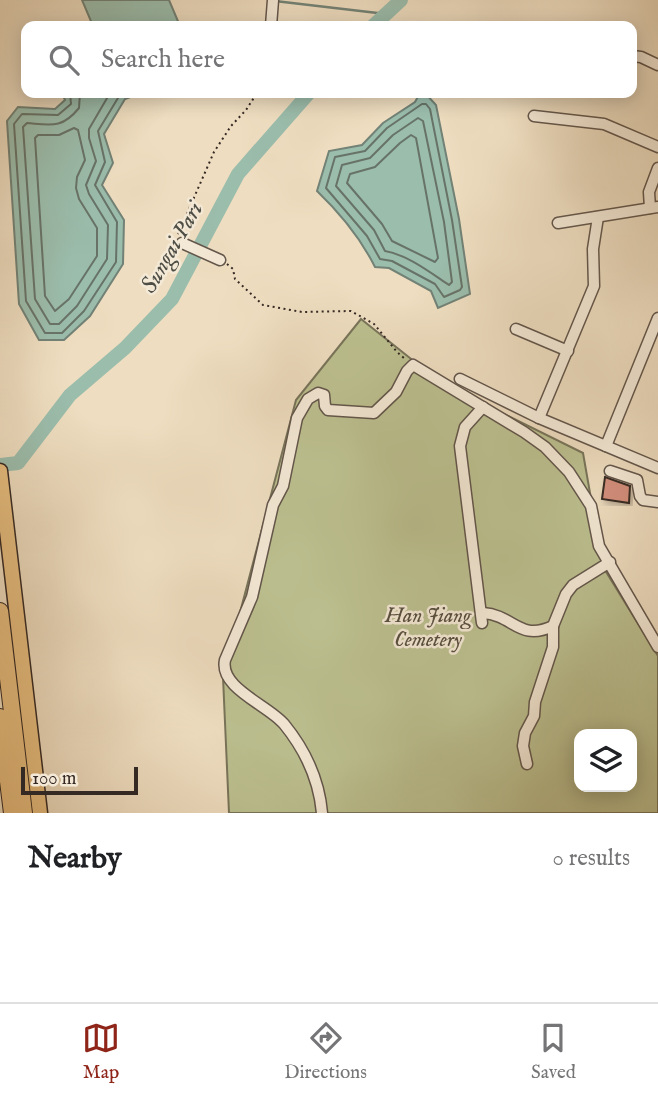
<!DOCTYPE html>
<html lang="en">
<head>
<meta charset="utf-8">
<style>
  :root { --surface:#fff; --page:#f2f2f2; --text:#202124; --muted:#757577; --line:#e0e0e0; --accent:#8f2418 }
  body { margin:0; font-family:"IM FELL English",serif; background:var(--page); color:var(--text) }
  .controls { position:absolute; right:21px; bottom:21px; display:grid; overflow:hidden; border-radius:14px; box-shadow:0 4px 18px #0003 }
  .controls button { width:63px; height:63px; display:grid; place-items:center; padding:0; border:0; border-bottom:2px solid var(--line); background:var(--surface); color:var(--text); font:35px sans-serif }
  .scale { position:absolute; left:21px; bottom:18px; width:117px; box-sizing:border-box; padding-left:7px; border:4px solid #352924; border-top:0; font-size:19px; line-height:24px; white-space:nowrap; color:#352924; -webkit-text-stroke:5px #f4e9d6; paint-order:stroke }
  .list { margin:0; padding:0; list-style:none }
  h2 { display:flex; justify-content:space-between; align-items:center; height:91px; margin:0; padding:0 28px; font-size:30px }
  h2 small { font-size:23px; font-weight:400; color:var(--muted) }
  .icon { flex:none; width:38px; height:38px; fill:none; stroke:currentColor; stroke-width:2; stroke-linecap:round; stroke-linejoin:round }
  .map { position:relative; flex:none; width:658px; height:813px; overflow:hidden }
  .search { position:absolute; background:var(--surface); box-shadow:0 4px 18px #0003; left:21px; right:21px; top:21px; height:77px; display:flex; align-items:center; gap:18px; box-sizing:border-box; padding:0 24px; border-radius:14px; color:var(--muted); font-size:26px }
  .sheet { height:189px; background:var(--surface) }
  nav { display:flex; justify-content:space-around; align-items:center; box-sizing:border-box; height:98px; border-top:2px solid var(--line); background:var(--surface); font-size:19px; color:var(--muted) }
  nav a { display:grid; justify-items:center; gap:4px }
  nav .on { color:var(--accent) }
  .map>svg:first-child { display:block }
  .green { fill:#bcc090; stroke:#78745a; stroke-width:2; fill-rule:evenodd }
  .water { fill:#9bbdac; stroke:#728276; stroke-width:2 }
  .lines { fill:none; stroke-linecap:round; stroke-linejoin:round }
  .shore { stroke:#687368; stroke-width:2 }
  .stream { stroke:#728276; stroke-width:2.5 }
  .river { stroke:#9bbdac; stroke-width:14 }
  .building { fill:#d38e7b; stroke:#352924; stroke-width:2; filter:url(#shadow) }
  .minor-casing { stroke:#63564b; stroke-width:13 }
  .major-casing { stroke:#352924; stroke-width:17 }
  .highway-casing { stroke:#352924; stroke-width:18 }
  .path { stroke:#352924; stroke-width:2; stroke-dasharray:2 3.5; stroke-linecap:butt }
  .minor { stroke:#f4e9d6; stroke-width:10 }
  .major { stroke:#e7be80; stroke-width:14 }
  .highway { stroke:#e7be80; stroke-width:16 }
  .labels { text-anchor:middle; stroke-width:5; stroke-linejoin:round; paint-order:stroke }
  .park-label { font-size:21px; font-style:italic; fill:#574f3f; stroke:#f4e9d6 }
  .water-label { font-size:23px; font-style:italic; fill:#4e4e46; stroke:#f4e9d6 }
</style>
</head>
<body>
<div class="map">
<svg width="658" height="813" viewBox="0 0 658 813">
  <defs>
    <filter id="shadow"><feDropShadow dx="3.5" dy="3.5" stdDeviation="3.5" flood-color="#0004"/></filter>
  </defs>
  <rect width="100%" height="100%" fill="#eeddc0"/>
  <filter id="stains"><feTurbulence type="fractalNoise" baseFrequency=".00286" numOctaves="4"/><feColorMatrix values="0 0 0 0 .2 0 0 0 0 .09 0 0 0 0 .02 0 0 0 .5 -.17"/></filter>
  <radialGradient id="worn" r=".72"><stop offset=".6" stop-color="#630" stop-opacity="0"/><stop offset="1" stop-color="#630" stop-opacity=".3"/></radialGradient>
  <path class="green" d="M361,319L440,382L583,453L603,567L658,656V813H229L223,677L296,400ZM579,734H632V787H579Z"/>
  <g class="water">
    <polygon points="82,0 169,0 180,26 93,26"/>
    <polygon points="62,93 141,93 125,99 104,134 113,163 102,185 124,220 123,264 90,316 64,340 39,340 19,304 7,121 18,107 55,109 65,100"/>
    <path d="M420,93H425L436,105L459,219L470,294L438,308L431,291L389,268L375,267C360,237 341,214 317,191L329,151L362,145L383,123L415,102Z"/>
  </g>
  <g class="lines">
    <g class="shore">
      <polyline points="70,93 71,104 58,115 22,114 14,124 26,301 45,333 62,333 84,311 116,262 117,222 95,185 105,162 98,131 121,93"/>
      <path d="M80,93L79,108C62,129 51,125 27,123L23,127L35,299L50,324H59L77,306L107,259L108,225L89,194L86,185L96,161L89,138V129L110,93"/>
      <polygon points="422,104 426,104 430,109 452,220 462,287 460,290 444,297 435,284 392,261 380,259 367,236 326,188 335,157 365,151 387,128"/>
      <path d="M418,118L423,121L444,222L452,282L449,285C431,273 408,255 385,251L374,230L336,186L342,165L370,158L393,135Z"/>
      <polygon points="74,128 78,130 85,160 77,177 76,188 79,199 97,228 97,256 69,299 55,311 45,296 35,138 38,135 59,135"/>
      <polygon points="411,135 416,138 438,258 435,262 392,241 382,224 347,183 350,174 375,167 400,143"/>
    </g>
    <polyline class="stream" points="275,1 386,14"/>
    <g class="river">
      <polyline points="373,26 401,0"/>
      <polyline points="0,465 18,463 70,395 125,348 172,299 238,174 309,93"/>
    </g>
  </g>
  <polygon class="building" points="605,477 630,486 629,503 602,499"/>
  <g class="lines">
    <g class="minor-casing">
      <g id="minor">
        <polyline points="271,26 273,0"/>
        <polyline points="632,56 641,57 658,65"/>
        <polyline points="534,116 604,124 658,147"/>
        <polyline points="650,208 649,192 658,168"/>
        <polyline points="558,223 658,207"/>
        <polyline points="182,243 220,260"/>
        <polyline points="516,329 568,351"/>
        <polyline points="460,379 539,418 658,468"/>
        <polyline points="539,418 594,286 593,249 598,217"/>
        <polyline points="606,446 658,318"/>
        <polyline points="610,471 637,480 640,496 643,500 658,502"/>
        <path d="M483,613C514,615 519,642 553,626L566,594L573,585L610,562"/>
        <polyline points="482,623 460,446 465,427 483,407"/>
        <polyline points="527,764 523,746 525,733 534,716 535,702 553,647 553,626"/>
        <path d="M322,813C319,779 306,751 284,724C268,705 219,688 225,660L252,597L273,505L283,486L297,418L308,399L318,393L324,395L325,406L328,410L374,413L396,392L407,371L413,365L524,432L545,447L569,472L591,506L599,546L658,647"/>
      </g>
    </g>
    <g class="major-casing">
      <polyline id="major" points="0,471 40,813"/>
    </g>
    <g class="highway-casing">
      <g id="highway">
        <polyline points="0,611 24,813"/>
        <polyline points="0,717 12,813"/>
      </g>
    </g>
    <g class="path">
      <polyline points="178,234 214,152 231,126 246,110 257,93"/>
      <polyline points="227,264 233,269 235,279 263,305 302,312 351,311 374,324 397,352 405,359"/>
    </g>
    <use href="#minor" class="minor"/>
    <use href="#major" class="major"/>
    <use href="#highway" class="highway"/>
  </g>
  <g class="labels">
    <g class="park-label">
      <text x="428" y="622">Han Jiang<tspan x="428" dy="24">Cemetery</tspan></text>
    </g>
    <g class="water-label">
      <text transform="translate(171 247) rotate(-60)" y="8">Sungai Pari</text>
    </g>
  </g>
  <rect width="100%" height="100%" filter="url(#stains)"/>
  <rect width="100%" height="100%" fill="url(#worn)"/>
</svg>
<div class="controls">
<button><svg class="icon" aria-label="layers" viewBox="0 0 24 24"><path d="M12 4l9 5-9 5-9-5zM3 14l9 5 9-5"/></svg></button>
</div>
<div class="scale">100 m</div>
<div class="search"><svg class="icon" aria-label="search" viewBox="0 0 24 24"><circle cx="10" cy="10" r="6"/><path d="M15 15l6 6"/></svg>Search here</div>
</div>
<section class="sheet">
<h2>Nearby<small>0 results</small></h2>
<ul class="list">
</ul>
</section>
<nav>
<a class="on"><svg class="icon" aria-label="map" viewBox="0 0 24 24"><path d="M3 6l6-2 6 2 6-2v14l-6 2-6-2-6 2zM9 4v14M15 6v14"/></svg>Map</a>
<a><svg class="icon" aria-label="directions" viewBox="0 0 24 24"><path d="M12 3l9 9-9 9-9-9zM9 14v-3h6M13 9l2 2-2 2"/></svg>Directions</a>
<a><svg class="icon" aria-label="saved" viewBox="0 0 24 24"><path d="M7 4h10v16l-5-4-5 4z"/></svg>Saved</a>
</nav>
</body>
</html>
